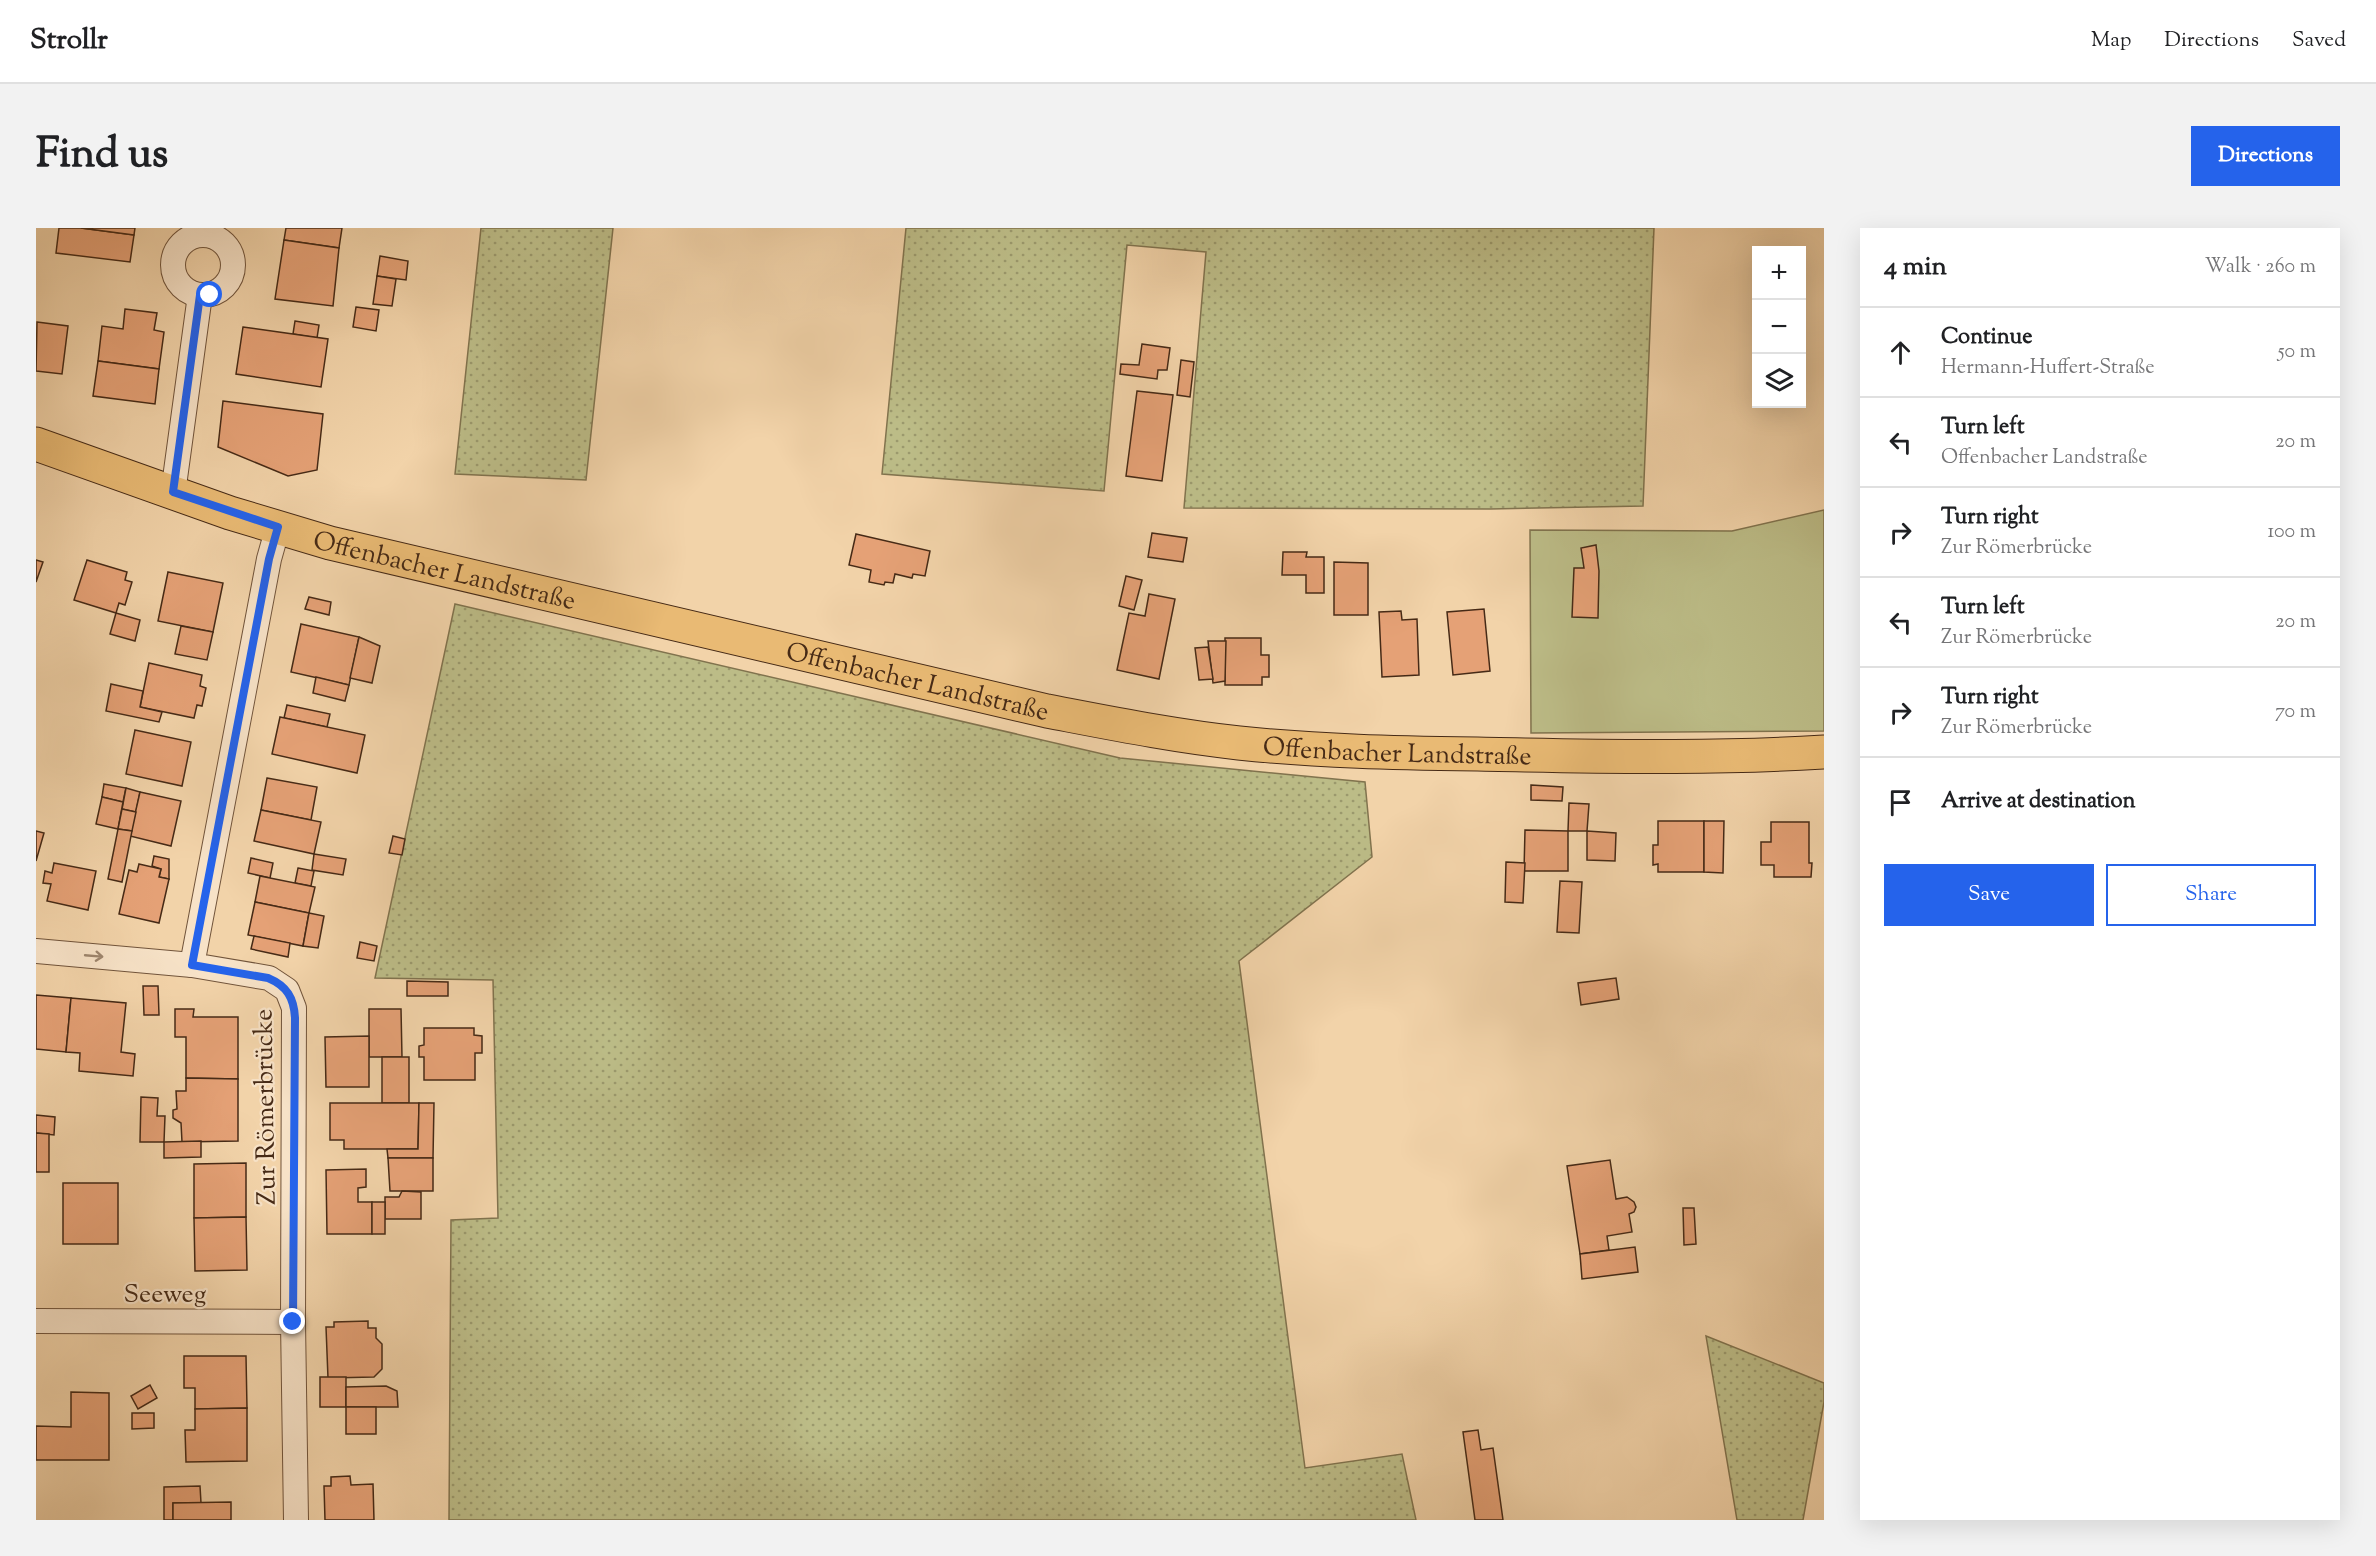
<!DOCTYPE html>
<html lang="en">
<head>
<meta charset="utf-8">
<style>
  :root { --surface:#fff; --page:#f2f2f2; --text:#202124; --muted:#757577; --line:#e0e0e0; --accent:#2563eb }
  body { margin:0; font-family:"Sorts Mill Goudy",serif; background:var(--page); color:var(--text) }
  .controls { position:absolute; right:18px; top:18px; display:grid; overflow:hidden; border-radius:0px; box-shadow:0 6px 24px #0002 }
  .controls button { width:54px; height:54px; display:grid; place-items:center; padding:0; border:0; border-bottom:2px solid var(--line); background:var(--surface); color:var(--text); font:30px sans-serif }
  .stop { position:absolute; width:18px; height:18px; margin:-14px; border:4px solid #2563eb; border-radius:50%; background:#fff }
  .stop.end { background:#2563eb; border-color:#fff; box-shadow:0 2px 6px #0008 }
  .list { margin:0; padding:0; list-style:none }
  h2 { display:flex; justify-content:space-between; align-items:center; height:78px; margin:0; padding:0 24px; font-size:26px }
  h2 small { font-size:20px; font-weight:400; color:var(--muted) }
  .list li { display:grid; grid-template-columns:39px 1fr auto; gap:18px; align-items:center; box-sizing:border-box; height:90px; padding:0 24px; border-top:2px solid var(--line) }
  .list b { display:block; font-size:22px; white-space:nowrap }
  .list p { margin:0; font-size:20px; white-space:nowrap; color:var(--muted) }
  .list em { font-size:20px; font-style:normal; color:var(--muted) }
  .actions { display:flex; gap:12px; padding:18px 24px }
  .actions a { flex:1; padding:14px 0; border:2px solid var(--accent); border-radius:0px; text-align:center; font-size:21px; color:var(--accent) }
  .actions .main { background:var(--accent); color:#fff }
  .icon { flex:none; width:33px; height:33px; fill:none; stroke:currentColor; stroke-width:2; stroke-linecap:round; stroke-linejoin:round }
  .map { position:relative; flex:none; width:1788px; height:1292px; overflow:hidden; border-radius:0px }
  header { display:flex; align-items:center; gap:36px; box-sizing:border-box; height:84px; padding:0 30px; background:var(--surface); border-bottom:2px solid var(--line) }
  header strong { font-size:28px }
  nav { display:flex; gap:33px; margin-inline-start:auto; font-size:21px }
  .intro { display:flex; align-items:center; justify-content:space-between; box-sizing:border-box; height:144px; padding:0 36px }
  h1 { margin:0; font-size:42px }
  .button { padding:15px 27px; border-radius:0px; background:var(--accent); color:#fff; font-size:21px; font-weight:700 }
  main { display:flex; gap:36px; padding:0 36px }
  aside { flex:1; background:var(--surface); border-radius:0px; box-shadow:0 6px 24px #0002 }
  .map>svg:first-child { display:block }
  .grass { fill:url(#grass-dots); stroke:#81734e; stroke-width:1.5 }
  .garden { fill:#bcbc87; stroke:#81734e; stroke-width:1.5 }
  .building { fill:#e5a176; stroke:#462a16; stroke-width:1.5 }
  .lines { fill:none; stroke-linecap:round; stroke-linejoin:round }
  .street-casing { stroke:#71543b; stroke-width:26 }
  .primary-casing { stroke:#462a16; stroke-width:35 }
  .street { stroke:#f7e2c7; stroke-width:24 }
  .primary { stroke:#e9ba74; stroke-width:33 }
  .oneway { stroke:#9e866e }
  .route { stroke:#2563eb; stroke-width:8 }
  .labels { text-anchor:middle; stroke-width:4.5; stroke-linejoin:round; paint-order:stroke }
  .street-label { font-size:26px; fill:#462a16; stroke:#f7e2c7 }
</style>
</head>
<body>
<header>
<strong>Strollr</strong>
<nav><a>Map</a><a>Directions</a><a>Saved</a></nav>
</header>
<div class="intro"><h1>Find us</h1><a class="button">Directions</a></div>
<main>
<div class="map">
<svg width="1788" height="1292" viewBox="0 0 1788 1292">
  <defs>
    <pattern id="grass-dots" width="8" height="8" patternUnits="userSpaceOnUse" patternTransform="scale(1.5)"><rect width="8" height="8" fill="#bcbc87"/><path d="M2 2h.1M6 6h.1" fill="none" stroke="#9b996d" stroke-width="1.8" stroke-linecap="round"/></pattern>
  </defs>
  <rect width="100%" height="100%" fill="#f2d3a9"/>
  <filter id="stains"><feTurbulence type="fractalNoise" baseFrequency=".00333" numOctaves="4"/><feColorMatrix values="0 0 0 0 .2 0 0 0 0 .09 0 0 0 0 .02 0 0 0 .5 -.17"/></filter>
  <radialGradient id="worn" r=".72"><stop offset=".6" stop-color="#630" stop-opacity="0"/><stop offset="1" stop-color="#630" stop-opacity=".3"/></radialGradient>
  <g class="grass">
    <polygon points="445,0 577,0 550,252 419,246"/>
    <polygon points="870,0 1618,0 1607,278 1454,281 1148,280 1170,24 1091,17 1068,263 846,246"/>
    <polygon points="419,376 1084,530 1329,554 1336,629 1203,733 1269,1240 1366,1226 1380,1292 413,1292 415,992 462,990 457,752 339,750"/>
    <polygon points="1670,1108 1788,1155 1788,1174 1767,1292 1701,1292"/>
  </g>
  <polygon class="garden" points="1788,282 1788,503 1495,505 1494,302 1696,303"/>
  <g class="building">
    <polygon points="23,0 45,0 98,7 94,34 20,25"/>
    <polygon points="45,0 99,0 98,7"/>
    <polygon points="250,0 306,0 303,20 248,12"/>
    <polygon points="248,12 303,20 297,78 239,71"/>
    <polygon points="344,28 372,33 370,52 341,48"/>
    <polygon points="341,48 360,51 356,78 337,76"/>
    <polygon points="320,79 343,82 340,103 317,99"/>
    <polygon points="89,81 121,85 118,102 128,104 123,141 62,133 66,98 87,101"/>
    <polygon points="259,93 283,97 281,110 257,106"/>
    <polygon points="1,94 32,98 26,146 0,143"/>
    <polygon points="207,99 292,111 285,159 200,146"/>
    <polygon points="1106,116 1134,120 1131,142 1122,142 1121,151 1084,146 1085,136 1103,137"/>
    <polygon points="1145,132 1158,134 1154,169 1141,167"/>
    <polygon points="62,133 123,141 119,176 57,168"/>
    <polygon points="1101,163 1137,167 1126,253 1090,248"/>
    <polygon points="187,173 287,186 281,242 252,248 182,219"/>
    <polygon points="1116,305 1151,310 1147,334 1112,329"/>
    <polygon points="820,306 894,323 889,348 877,346 876,350 859,346 857,355 849,354 848,357 833,354 835,342 813,337"/>
    <polygon points="1560,317 1563,343 1562,390 1536,389 1538,340 1548,340 1545,320"/>
    <polygon points="1247,324 1271,324 1270,329 1288,329 1288,365 1270,365 1270,347 1246,347"/>
    <polygon points="0,332 7,334 0,354"/>
    <polygon points="51,332 91,344 89,352 96,354 89,377 83,375 80,385 38,372"/>
    <polygon points="1298,334 1332,335 1332,387 1298,387"/>
    <polygon points="132,344 187,355 177,404 122,393"/>
    <polygon points="1090,348 1106,352 1098,382 1083,378"/>
    <polygon points="1113,366 1139,371 1123,451 1081,442 1093,385 1109,388"/>
    <polygon points="273,369 295,374 293,387 269,381"/>
    <polygon points="1448,381 1454,443 1417,447 1411,384"/>
    <polygon points="1365,383 1366,392 1381,391 1383,447 1346,449 1343,384"/>
    <polygon points="80,385 104,392 99,413 74,406"/>
    <polygon points="265,396 323,409 313,457 255,444"/>
    <polygon points="145,398 177,404 171,432 139,426"/>
    <polygon points="323,409 344,418 336,455 314,450"/>
    <polygon points="1189,410 1225,410 1225,427 1233,427 1233,449 1226,449 1226,457 1189,457"/>
    <polygon points="1172,413 1190,413 1189,453 1177,455"/>
    <polygon points="1172,419 1177,451 1163,452 1159,420"/>
    <polygon points="113,435 166,447 164,458 170,460 166,478 161,477 158,490 104,479"/>
    <polygon points="280,449 313,457 309,473 277,465"/>
    <polygon points="75,456 107,463 104,479 126,484 123,494 70,483"/>
    <polygon points="251,477 294,486 291,499 248,490"/>
    <polygon points="244,489 329,507 321,545 236,526"/>
    <polygon points="99,502 155,514 146,558 90,546"/>
    <polygon points="231,550 281,559 275,592 225,582"/>
    <polygon points="68,556 90,560 87,574 66,569"/>
    <polygon points="1495,557 1527,559 1526,573 1495,572"/>
    <polygon points="90,560 104,564 100,584 86,581"/>
    <polygon points="104,564 145,573 135,618 94,608"/>
    <polygon points="66,569 87,574 82,601 60,596"/>
    <polygon points="1533,575 1553,576 1551,603 1532,603"/>
    <polygon points="86,581 100,584 96,603 82,601"/>
    <polygon points="225,582 285,594 278,626 218,613"/>
    <polygon points="1622,593 1668,593 1668,644 1622,644 1622,636 1617,637 1617,617 1622,617"/>
    <polygon points="1668,593 1688,593 1687,645 1668,644"/>
    <polygon points="1735,594 1773,594 1773,635 1776,635 1775,649 1738,649 1738,637 1725,637 1725,614 1735,614"/>
    <polygon points="82,601 96,603 86,654 72,651"/>
    <polygon points="1489,602 1532,603 1532,643 1488,643"/>
    <polygon points="0,603 8,605 0,633"/>
    <polygon points="1551,603 1580,605 1579,633 1551,632"/>
    <polygon points="357,608 369,611 366,627 353,625"/>
    <polygon points="278,626 310,631 307,647 276,642"/>
    <polygon points="118,628 133,631 133,651 123,649 125,641 116,638"/>
    <polygon points="215,630 237,635 234,650 212,645"/>
    <polygon points="1470,634 1489,635 1487,675 1469,674"/>
    <polygon points="18,635 60,643 52,682 11,673 15,656 7,655 9,643 16,645"/>
    <polygon points="103,636 125,641 123,649 133,651 123,695 83,686 93,642 101,644"/>
    <polygon points="262,640 278,643 275,658 259,655"/>
    <polygon points="224,648 279,659 273,685 219,674"/>
    <polygon points="1524,653 1546,654 1543,705 1521,704"/>
    <polygon points="219,674 273,685 267,718 212,707"/>
    <polygon points="273,685 288,688 282,720 267,718"/>
    <polygon points="218,708 254,715 252,729 215,721"/>
    <polygon points="324,714 341,718 338,733 321,730"/>
    <polygon points="1580,750 1583,771 1545,777 1542,755"/>
    <polygon points="371,753 412,754 412,768 371,768"/>
    <polygon points="107,758 122,758 123,787 108,787"/>
    <polygon points="0,767 35,770 30,824 0,821"/>
    <polygon points="35,770 90,775 85,824 99,826 97,848 43,843 44,825 30,824"/>
    <polygon points="139,781 158,781 157,789 202,789 202,851 150,850 150,809 139,809"/>
    <polygon points="333,781 365,781 366,829 333,829"/>
    <polygon points="388,800 438,800 438,807 446,808 446,825 439,825 439,852 388,852 388,829 383,829 383,818 388,817"/>
    <polygon points="333,808 333,859 290,859 289,809"/>
    <rect x="346" y="829" width="27" height="46"/>
    <polygon points="150,850 202,851 202,913 146,914 145,895 137,890 137,882 141,881 140,863 150,863"/>
    <polygon points="105,869 122,870 121,888 129,888 128,914 104,914"/>
    <polygon points="294,875 383,875 382,921 308,921 308,912 294,912"/>
    <polygon points="383,875 398,875 397,930 352,930 351,921 382,921"/>
    <polygon points="0,887 19,889 18,907 0,905"/>
    <polygon points="0,905 13,906 13,944 0,944"/>
    <polygon points="165,913 165,929 128,930 128,914"/>
    <polygon points="352,930 397,930 397,963 354,963"/>
    <polygon points="1574,932 1580,971 1591,969 1598,974 1600,979 1598,984 1593,986 1596,1004 1571,1008 1573,1022 1544,1026 1531,938"/>
    <polygon points="210,935 210,989 158,990 158,936"/>
    <polygon points="330,941 330,959 322,960 322,974 336,974 336,1006 291,1006 290,942"/>
    <rect x="27" y="955" width="55" height="61"/>
    <polygon points="366,963 385,964 385,991 349,991 349,969 363,969"/>
    <rect x="336" y="974" width="13" height="32"/>
    <polygon points="1647,980 1658,980 1660,1016 1648,1017"/>
    <polygon points="210,989 211,1042 159,1043 158,990"/>
    <polygon points="1599,1019 1602,1044 1546,1051 1544,1026"/>
    <polygon points="332,1093 332,1100 340,1100 340,1110 346,1116 346,1141 338,1149 292,1150 290,1099 298,1099 298,1094"/>
    <polygon points="148,1128 210,1128 211,1180 159,1181 159,1160 148,1160"/>
    <rect x="284" y="1149" width="26" height="30"/>
    <polygon points="114,1157 121,1170 102,1181 95,1168"/>
    <polygon points="350,1158 361,1163 362,1179 310,1179 310,1159"/>
    <polygon points="35,1164 73,1165 73,1232 0,1232 0,1198 35,1199"/>
    <rect x="310" y="1179" width="30" height="27"/>
    <polygon points="211,1180 211,1233 150,1234 149,1202 159,1202 159,1181"/>
    <polygon points="96,1185 118,1185 118,1200 96,1201"/>
    <polygon points="1442,1202 1445,1222 1457,1220 1467,1292 1439,1292 1427,1204"/>
    <polygon points="314,1248 315,1257 337,1256 338,1292 289,1292 288,1258 295,1258 295,1249"/>
    <polygon points="164,1258 165,1275 137,1275 137,1292 128,1292 128,1259"/>
    <polygon points="195,1274 195,1292 137,1292 137,1275"/>
  </g>
  <g class="lines">
    <g class="street-casing">
      <g id="street">
        <circle cx="167" cy="37" r="30"/>
        <polyline points="137,265 164,67"/>
        <polyline points="242,299 233,331 156,737 233,750 251,762 258,780 257,1094 260,1292"/>
        <polyline points="0,723 156,737"/>
        <polyline points="0,1093 257,1094"/>
      </g>
    </g>
    <g class="primary-casing">
      <g id="primary">
        <path id="s1" d="M0,216L194,285L294,315L1011,483C1074,495 1138,508 1203,515C1298,525 1393,525 1489,527C1588,529 1688,530 1788,524"/>
      </g>
    </g>
    <use href="#street" class="street"/>
    <use href="#primary" class="primary"/>
  </g>
  <defs><path id="oneway-shaft" d="M-6 0H5M1.5-3L5.5 0L1.5 3" fill="none" stroke-width="1.6" stroke-linecap="round" stroke-linejoin="round" transform="scale(1.5)"/></defs>
  <use class="oneway" href="#oneway-shaft" transform="translate(58 728) rotate(5)"/>
  <g class="lines">
    <path class="route" d="M174,67H164L137,264L242,299L233,331L156,737L232,750C251,758 258,770 259,790L257,1094"/>
  </g>
  <g class="labels">
    <g class="street-label">
      <text dy="9" stroke="none"><textPath href="#s1" startOffset="428">Offenbacher Landstraße</textPath></text>
      <text dy="9" stroke="none"><textPath href="#s1" startOffset="914">Offenbacher Landstraße</textPath></text>
      <text dy="9" stroke="none"><textPath href="#s1" startOffset="1400">Offenbacher Landstraße</textPath></text>
      <text transform="translate(228 879) rotate(-91)" y="9">Zur Römerbrücke</text>
      <text x="129" y="1074">Seeweg</text>
    </g>
  </g>
  <rect width="100%" height="100%" filter="url(#stains)"/>
  <rect width="100%" height="100%" fill="url(#worn)"/>
</svg>
<div class="controls">
<button>+</button>
<button>−</button>
<button><svg class="icon" aria-label="layers" viewBox="0 0 24 24"><path d="M12 4l9 5-9 5-9-5zM3 14l9 5 9-5"/></svg></button>
</div>
<div class="stop" style="left:174px;top:67px"></div>
<div class="stop end" style="left:257px;top:1094px"></div>
</div>
<aside>
<h2>4 min<small>Walk · 260 m</small></h2>
<ul class="list">
<li><svg class="icon" aria-label="ahead" viewBox="0 0 24 24"><path d="M12 20V5M6 11l6-6 6 6"/></svg><div><b>Continue</b><p>Hermann-Huffert-Straße</p></div><em>50 m</em></li>
<li><svg class="icon" aria-label="left" viewBox="0 0 24 24"><path d="M17 20v-9H6M10 6l-5 5 5 5"/></svg><div><b>Turn left</b><p>Offenbacher Landstraße</p></div><em>20 m</em></li>
<li><svg class="icon" aria-label="right" viewBox="0 0 24 24"><path d="M7 20v-9h11M14 6l5 5-5 5"/></svg><div><b>Turn right</b><p>Zur Römerbrücke</p></div><em>100 m</em></li>
<li><svg class="icon" aria-label="left" viewBox="0 0 24 24"><path d="M17 20v-9H6M10 6l-5 5 5 5"/></svg><div><b>Turn left</b><p>Zur Römerbrücke</p></div><em>20 m</em></li>
<li><svg class="icon" aria-label="right" viewBox="0 0 24 24"><path d="M7 20v-9h11M14 6l5 5-5 5"/></svg><div><b>Turn right</b><p>Zur Römerbrücke</p></div><em>70 m</em></li>
<li><svg class="icon" aria-label="arrive" viewBox="0 0 24 24"><path d="M6 21V4h12l-3 4 3 4H6"/></svg><div><b>Arrive at destination</b></div></li>
</ul>
<div class="actions"><a class="main">Save</a><a>Share</a></div>
</aside>
</main>
</body>
</html>
